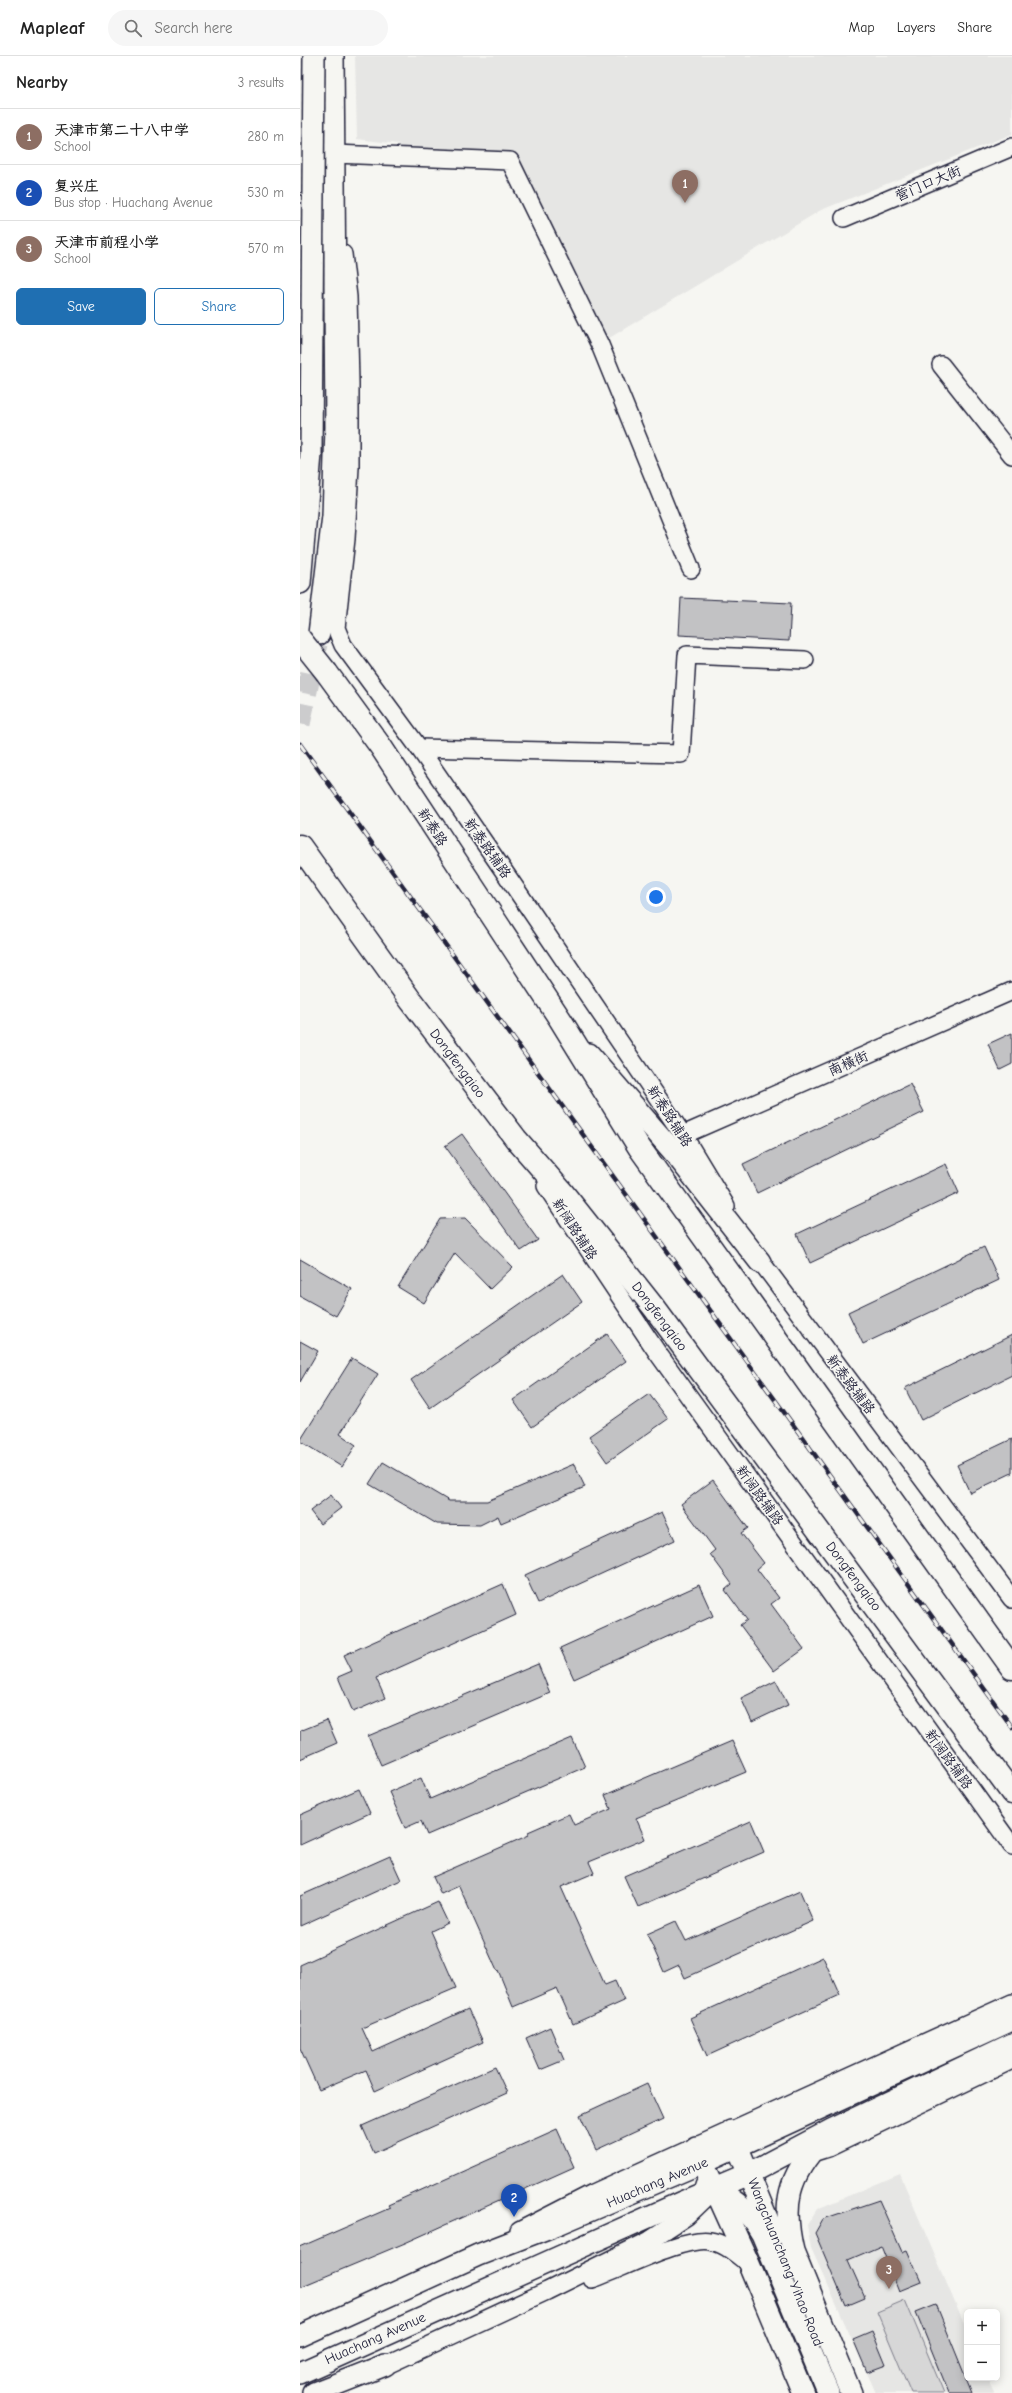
<!DOCTYPE html>
<html lang="en">
<head>
<meta charset="utf-8">
<style>
  :root { --surface:#fff; --page:#f6f6f6; --text:#222; --muted:#767676; --line:#e0e0e0; --accent:#1f6fb2 }
  body { margin:0; font-family:"Comic Neue","LXGW WenKai TC",sans-serif; background:var(--page); color:var(--text) }
  .controls { position:absolute; right:12px; bottom:12px; display:grid; overflow:hidden; border-radius:6px; box-shadow:0 2px 10px #0003 }
  .controls button { width:36px; height:36px; display:grid; place-items:center; padding:0; border:0; border-bottom:1px solid var(--line); background:var(--surface); color:var(--text); font:20px sans-serif }
  .you { position:absolute; left:356px; top:841px; width:14px; height:14px; margin:-10px; border:3px solid #fff; border-radius:50%; background:#1a73e8; box-shadow:0 0 0 6px #1a73e833 }
  .badge { display:grid; place-items:center; width:26px; height:26px; border-radius:50%; background:var(--accent); color:#fff; font-size:13px; font-weight:700 }
  .pin { position:absolute; translate:-50% -33px; filter:drop-shadow(0 1px 2px #0008) }
  .pin::after { content:''; position:absolute; top:21px; width:14px; height:12px; background:inherit; clip-path:polygon(0 0,100% 0,50% 100%) }
  .list { margin:0; padding:0; list-style:none }
  h2 { display:flex; justify-content:space-between; align-items:center; height:52px; margin:0; padding:0 16px; font-size:17px }
  h2 small { font-size:13px; font-weight:400; color:var(--muted) }
  .list li { display:grid; grid-template-columns:26px 1fr auto; gap:12px; align-items:center; box-sizing:border-box; height:56px; padding:0 16px; border-top:1px solid var(--line) }
  .list b { display:block; font-size:15px; white-space:nowrap }
  .list p { margin:0; font-size:13px; white-space:nowrap; color:var(--muted) }
  .list em { font-size:13px; font-style:normal; color:var(--muted) }
  .actions { display:flex; gap:8px; padding:12px 16px }
  .actions a { flex:1; padding:9px 0; border:1px solid var(--accent); border-radius:6px; text-align:center; font-size:14px; color:var(--accent) }
  .actions .main { background:var(--accent); color:#fff }
  .icon { flex:none; width:22px; height:22px; fill:none; stroke:currentColor; stroke-width:2; stroke-linecap:round; stroke-linejoin:round }
  .map { position:relative; flex:none; width:712px; height:2337px; overflow:hidden }
  header { display:flex; align-items:center; gap:24px; box-sizing:border-box; height:56px; padding:0 20px; background:var(--surface); border-bottom:1px solid var(--line) }
  header strong { font-size:19px }
  nav { display:flex; gap:22px; margin-inline-start:auto; font-size:14px }
  .search { width:280px; height:36px; background:var(--page); display:flex; align-items:center; gap:10px; box-sizing:border-box; padding:0 14px; border-radius:22px; color:var(--muted); font-size:15px }
  main { display:flex }
  aside { flex:1; background:var(--surface) }
  .map>svg:first-child { display:block }
  .built { fill:#e6e6e4 }
  .green { fill:#d7d7d7; stroke:#7c7c89 }
  .building { fill:#c2c2c4; stroke:#22223b }
  .lines { fill:none; stroke-linecap:round; stroke-linejoin:round }
  .major-tunnel { stroke:#cccccd; stroke-width:21; stroke-dasharray:21 10; stroke-linecap:butt }
  .minor-casing { stroke:#22223b; stroke-width:20 }
  .major-casing { stroke:#22223b; stroke-width:24 }
  .highway-casing { stroke:#22223b; stroke-width:25 }
  .minor { stroke:#f6f6f2; stroke-width:17 }
  .major { stroke:#f6f6f2; stroke-width:21 }
  .highway { stroke:#f6f6f2; stroke-width:22 }
  .rail-casing { stroke:#22223b; stroke-width:4.5 }
  .rail { stroke:#f6f6f2; stroke-width:3; stroke-dasharray:9; stroke-linecap:butt }
  .major-bridge-casing { stroke:#22223b; stroke-width:24; stroke-linecap:butt }
  .highway-bridge-casing { stroke:#22223b; stroke-width:25; stroke-linecap:butt }
  .major-bridge { stroke:#f6f6f2; stroke-width:21 }
  .highway-bridge { stroke:#f6f6f2; stroke-width:22 }
  .labels { text-anchor:middle; stroke-width:3; stroke-linejoin:round; paint-order:stroke }
  .street-label { font-size:14px; fill:#22223b; stroke:#f6f6f2 }
</style>
</head>
<body>
<header>
<strong>Mapleaf</strong>
<div class="search"><svg class="icon" aria-label="search" viewBox="0 0 24 24"><circle cx="10" cy="10" r="6"/><path d="M15 15l6 6"/></svg>Search here</div>
<nav><a>Map</a><a>Layers</a><a>Share</a></nav>
</header>
<main>
<aside>
<h2>Nearby<small>3 results</small></h2>
<ul class="list">
<li><span class="badge" style="background:#8d6e63">1</span><div><b>天津市第二十八中学</b><p>School</p></div><em>280 m</em></li>
<li><span class="badge" style="background:#1a4fb4">2</span><div><b>复兴庄</b><p>Bus stop · Huachang Avenue</p></div><em>530 m</em></li>
<li><span class="badge" style="background:#8d6e63">3</span><div><b>天津市前程小学</b><p>School</p></div><em>570 m</em></li>
</ul>
<div class="actions"><a class="main">Save</a><a>Share</a></div>
</aside>
<div class="map">
<svg width="712" height="2337" viewBox="0 0 712 2337">
  <rect width="100%" height="100%" fill="#f6f6f2"/>
  <filter id="ink" filterUnits="userSpaceOnUse"><feTurbulence type="fractalNoise" baseFrequency=".025" numOctaves="2"/><feDisplacementMap in="SourceGraphic" scale="8" xChannelSelector="R" yChannelSelector="G"/><feConvolveMatrix kernelMatrix="1 2 1 2 8 2 1 2 1" color-interpolation-filters="sRGB"/></filter>
  <g filter="url(#ink)">
    <g class="built">
      <polygon points="55,0 712,0 712,78 521,154 301,287 212,100 105,101 99,88 57,83"/>
      <polygon points="600,2118 667,2275 667,2322 687,2322 694,2337 576,2337 511,2192 507,2169 517,2153"/>
    </g>
    <polygon class="green" points="605,2244 644,2337 611,2337 577,2256"/>
    <g class="building">
      <polygon points="381,542 491,547 489,585 379,579"/>
      <polygon points="712,977 712,1008 700,1014 688,988"/>
      <polygon points="610,1028 624,1056 457,1137 443,1108"/>
      <polygon points="162,1078 238,1184 221,1195 145,1090"/>
      <polygon points="646,1108 659,1137 510,1207 497,1178"/>
      <polygon points="165,1162 213,1211 190,1233 155,1197 124,1247 98,1231 140,1163"/>
      <polygon points="684,1191 699,1224 563,1288 548,1256"/>
      <polygon points="0,1203 52,1233 36,1260 0,1240"/>
      <polygon points="263,1218 282,1246 130,1352 111,1324"/>
      <polygon points="307,1278 326,1305 232,1371 213,1344"/>
      <polygon points="712,1279 712,1319 621,1364 605,1332"/>
      <polygon points="0,1285 18,1295 0,1326"/>
      <polygon points="52,1302 78,1318 40,1378 56,1389 42,1411 0,1385"/>
      <polygon points="349,1338 368,1363 307,1406 289,1380"/>
      <polygon points="712,1383 712,1417 670,1437 657,1409"/>
      <polygon points="83,1406 149,1445 187,1445 274,1408 285,1431 201,1467 198,1460 180,1469 137,1468 69,1428"/>
      <polygon points="413,1424 448,1472 441,1477 464,1507 457,1513 479,1542 471,1548 504,1593 474,1615 440,1569 447,1564 425,1534 432,1528 410,1498 415,1494 381,1448"/>
      <polygon points="31,1439 41,1452 20,1468 10,1455"/>
      <polygon points="362,1456 375,1484 238,1547 225,1519"/>
      <polygon points="203,1528 216,1559 76,1622 85,1642 53,1656 38,1621 52,1615 44,1599"/>
      <polygon points="399,1529 413,1560 274,1623 260,1592"/>
      <polygon points="238,1608 250,1637 81,1709 68,1680"/>
      <polygon points="476,1625 488,1649 452,1666 441,1642"/>
      <polygon points="27,1664 37,1687 0,1703 0,1675"/>
      <polygon points="272,1682 285,1711 127,1779 121,1765 105,1772 89,1736 121,1722 130,1743"/>
      <polygon points="432,1685 446,1716 336,1762 345,1783 289,1806 294,1817 261,1831 305,1929 315,1925 324,1945 273,1968 257,1932 213,1951 198,1914 197,1915 159,1830 141,1838 133,1821 229,1779 228,1776 269,1758 274,1769 311,1753 305,1739"/>
      <polygon points="59,1733 70,1757 0,1789 0,1759"/>
      <polygon points="451,1765 464,1796 338,1851 324,1820"/>
      <polygon points="90,1800 101,1824 0,1870 0,1840"/>
      <polygon points="500,1835 513,1865 385,1922 379,1909 364,1916 347,1878 376,1865 386,1885"/>
      <polygon points="138,1846 148,1867 131,1875 156,1932 62,1972 73,1996 168,1953 183,1986 75,2035 66,2014 19,2034 0,1992 0,1909"/>
      <polygon points="523,1901 540,1939 407,2000 390,1962"/>
      <polygon points="250,1971 264,2004 240,2014 226,1982"/>
      <polygon points="195,2011 207,2037 74,2097 62,2070"/>
      <polygon points="347,2028 363,2063 296,2094 280,2059"/>
      <polygon points="257,2073 274,2111 105,2187 0,2231 0,2191 90,2152 88,2149"/>
      <polygon points="579,2144 602,2196 607,2194 621,2226 599,2235 581,2190 548,2204 565,2242 546,2250 515,2177 523,2163"/>
      <polygon points="636,2248 672,2337 649,2337 616,2256"/>
      <polygon points="572,2275 586,2309 567,2316 553,2283"/>
    </g>
    <g class="lines">
      <polyline class="major-tunnel" points="0,668 17,588"/>
      <g class="minor-casing">
        <g id="minor">
          <polyline points="34,98 210,105 300,289 391,513"/>
          <polyline points="544,162 712,91"/>
          <polyline points="43,198 48,241 50,327 50,411 46,483 36,572 43,589 119,692 199,808 383,1079 426,1150"/>
          <polyline points="641,309 712,399"/>
          <polyline points="119,692 381,698 387,599 505,604"/>
          <polyline points="383,1079 712,935"/>
          <polyline points="246,1130 357,1296 712,1790"/>
          <polyline points="453,1195 712,1543"/>
          <polyline points="509,2098 528,2092 712,2004"/>
          <polyline points="219,2175 293,2137 712,1947"/>
          <path d="M292,2223C319,2214 384,2180 410,2185C425,2187 437,2199 449,2208"/>
          <polyline points="74,2315 247,2235 350,2184 387,2160 413,2135"/>
        </g>
      </g>
      <g class="major-casing">
        <g id="major">
          <polyline points="0,527 11,398"/>
          <polyline points="19,578 33,460 36,371 33,0"/>
          <polyline points="289,998 377,1100 460,1206"/>
          <polyline points="431,2075 474,2179"/>
          <path d="M521,2085C488,2120 482,2148 493,2195L551,2337"/>
          <polyline points="396,2091 449,2208 503,2337"/>
          <path d="M406,2129C431,2139 449,2155 462,2178L528,2337"/>
          <polyline points="0,2280 178,2199 258,2168 403,2106 712,1964"/>
          <polyline points="0,2317 382,2146 446,2119 531,2074 712,1988"/>
          <polyline points="14,2337 85,2309"/>
        </g>
      </g>
      <g class="highway-casing">
        <g id="highway">
          <polyline points="27,617 81,691 260,963 339,1091 712,1612"/>
          <polyline points="0,790 109,942 216,1083 263,1137 355,1253 712,1737"/>
        </g>
      </g>
      <use href="#minor" class="minor"/>
      <use href="#major" class="major"/>
      <use href="#highway" class="highway"/>
      <g class="rail-casing">
        <polyline id="rail" points="0,688 712,1671"/>
      </g>
      <use href="#rail" class="rail"/>
      <g class="major-bridge-casing">
        <polyline id="major-bridge" points="11,398 14,0"/>
      </g>
      <g class="highway-bridge-casing">
        <polyline id="highway-bridge" points="0,583 27,617"/>
      </g>
      <use href="#major-bridge" class="major-bridge"/>
      <use href="#highway-bridge" class="highway-bridge"/>
    </g>
  </g>
  <g class="labels">
    <g class="street-label">
      <text transform="translate(628 127) rotate(-23)" y="5">营门口大街</text>
      <text transform="translate(133 771) rotate(57)" y="5">新泰路</text>
      <text transform="translate(188 792) rotate(55)" y="5">新泰路辅路</text>
      <text transform="translate(158 1007) rotate(53)" y="5">Dongfengqiao</text>
      <text transform="translate(548 1007) rotate(-24)" y="5">南横街</text>
      <text transform="translate(370 1060) rotate(57)" y="5">新泰路辅路</text>
      <text transform="translate(275 1173) rotate(57)" y="5">新阔路辅路</text>
      <text transform="translate(360 1260) rotate(53)" y="5">Dongfengqiao</text>
      <text transform="translate(551 1328) rotate(53)" y="5">新泰路辅路</text>
      <text transform="translate(460 1439) rotate(54)" y="5">新阔路辅路</text>
      <text transform="translate(554 1520) rotate(53)" y="5">Dongfengqiao</text>
      <text transform="translate(649 1703) rotate(54)" y="5">新阔路辅路</text>
      <text transform="translate(357 2126) rotate(-23)" y="5">Huachang Avenue</text>
      <text transform="translate(486 2206) rotate(68)" y="5">Wangchuanchang Yihao Road</text>
      <text transform="translate(75 2282) rotate(-24)" y="5">Huachang Avenue</text>
    </g>
  </g>
</svg>
<div class="controls">
<button>+</button>
<button>−</button>
</div>
<div class="you"></div>
<div class="pin badge" style="left:385px;top:147px;background:#8d6e63">1</div>
<div class="pin badge" style="left:214px;top:2161px;background:#1a4fb4">2</div>
<div class="pin badge" style="left:589px;top:2233px;background:#8d6e63">3</div>
</div>
</main>
</body>
</html>
